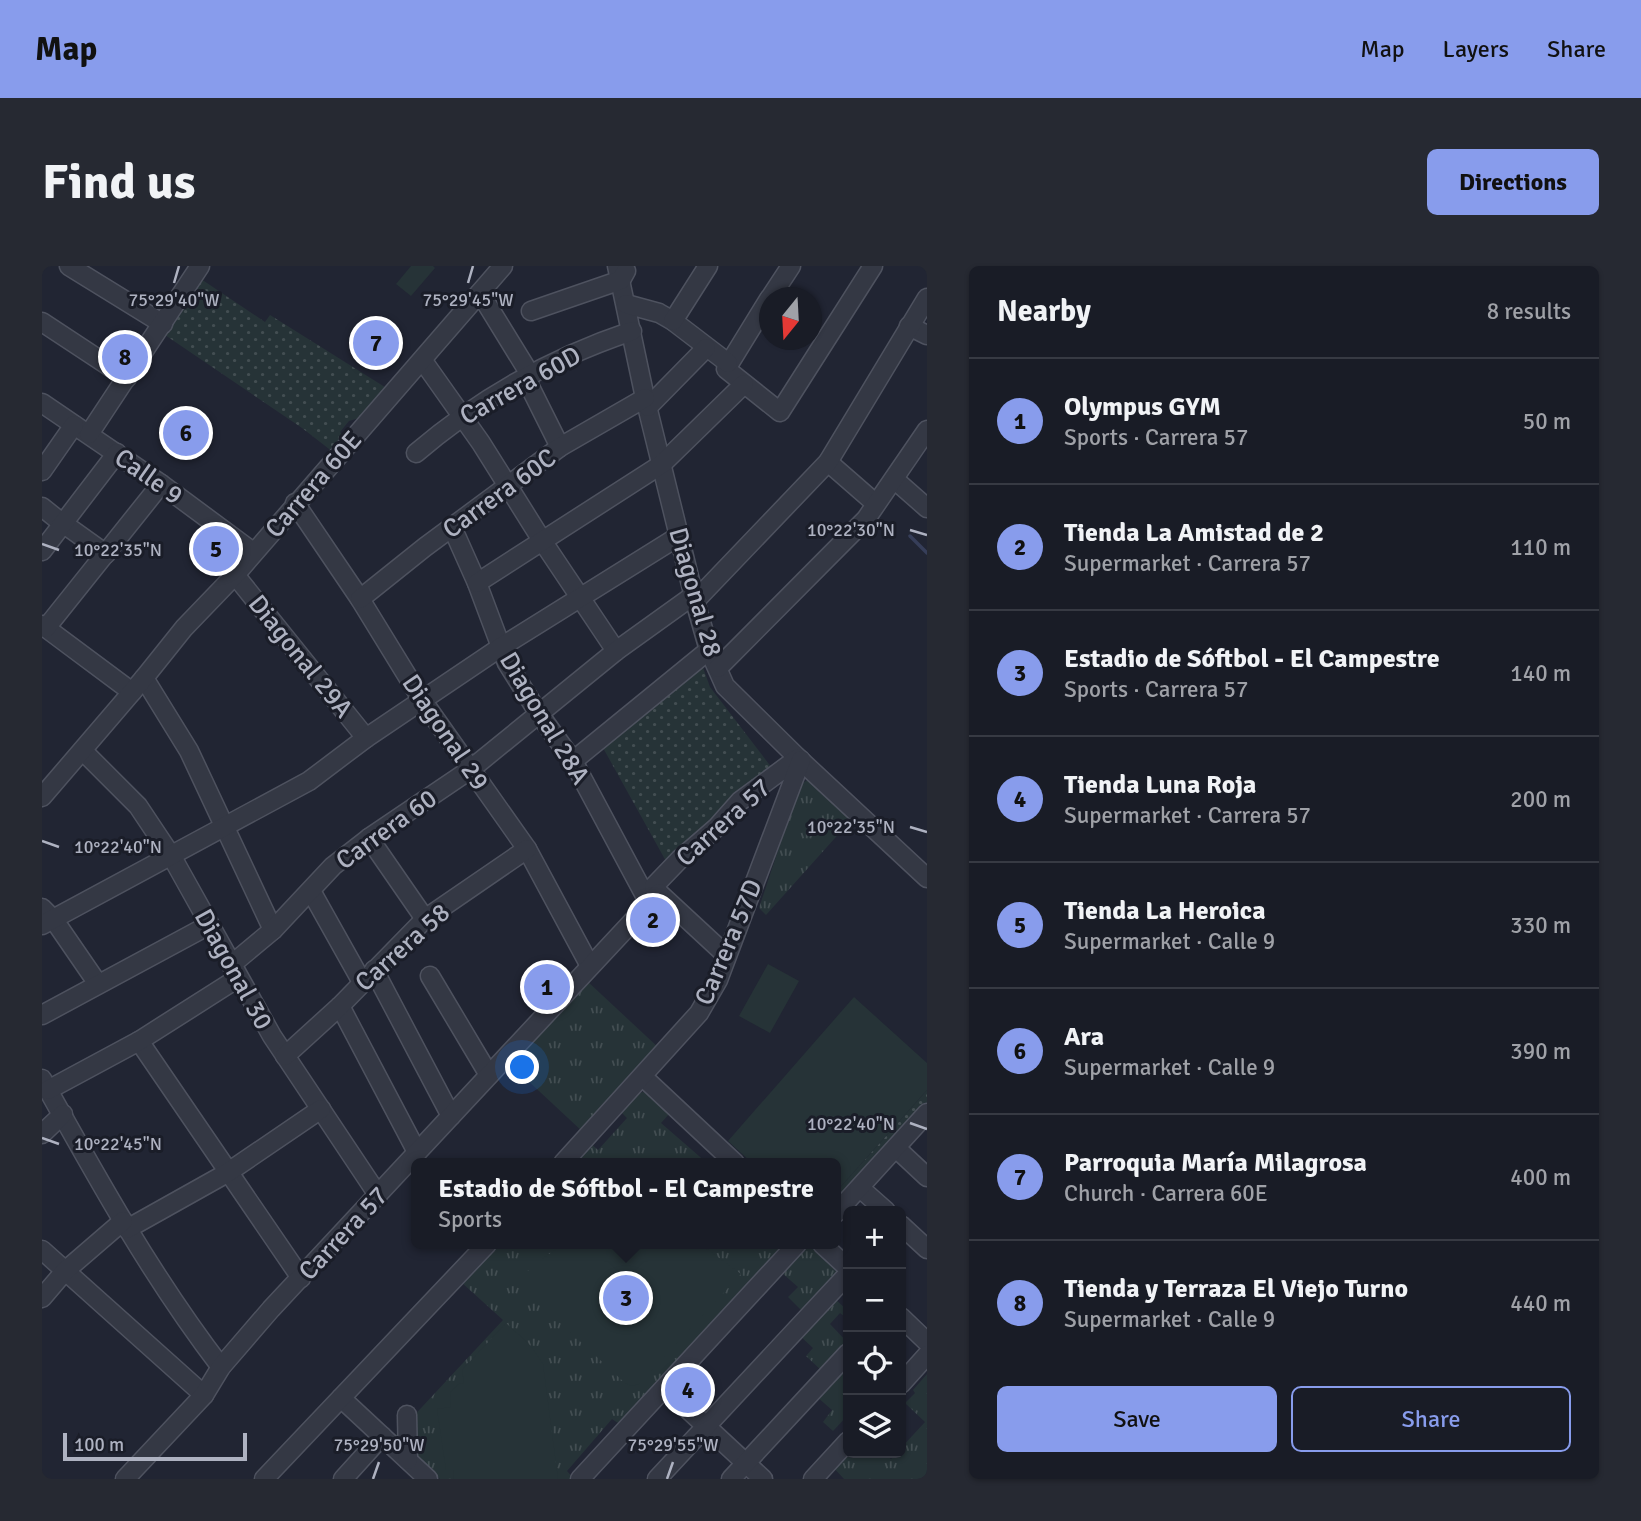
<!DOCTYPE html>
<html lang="en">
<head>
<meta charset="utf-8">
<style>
  :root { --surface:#191c26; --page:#262932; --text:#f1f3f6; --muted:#9fa1a7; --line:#373a43; --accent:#889cec }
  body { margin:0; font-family:Signika,sans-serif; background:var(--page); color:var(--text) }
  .controls { position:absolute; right:21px; bottom:21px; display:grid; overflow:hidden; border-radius:10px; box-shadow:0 2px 5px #0004 }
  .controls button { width:63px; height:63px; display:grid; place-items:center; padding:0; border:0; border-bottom:2px solid var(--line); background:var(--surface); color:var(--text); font:35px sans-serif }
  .compass { position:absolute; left:717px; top:21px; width:63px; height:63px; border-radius:50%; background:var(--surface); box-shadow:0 2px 5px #0004; rotate:198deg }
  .scale { position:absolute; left:21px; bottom:18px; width:184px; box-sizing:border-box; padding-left:7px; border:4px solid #aeb2c1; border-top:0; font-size:19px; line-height:24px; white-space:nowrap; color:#aeb2c1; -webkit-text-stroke:5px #1a1d28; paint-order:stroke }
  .you { position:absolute; left:481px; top:802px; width:24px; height:24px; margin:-18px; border:5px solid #fff; border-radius:50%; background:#1a73e8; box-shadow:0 0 0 10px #1a73e833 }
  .badge { display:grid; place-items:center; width:46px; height:46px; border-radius:50%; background:var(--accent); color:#111; font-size:23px; font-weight:700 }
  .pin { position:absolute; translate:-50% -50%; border:4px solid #fff; box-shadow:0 2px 7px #0006 }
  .popup { position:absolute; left:369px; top:892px; width:430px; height:91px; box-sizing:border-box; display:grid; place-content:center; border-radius:10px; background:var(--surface); filter:drop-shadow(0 2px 5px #0005); font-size:23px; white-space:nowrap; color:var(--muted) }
  .popup b { font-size:26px; color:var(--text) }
  .popup::after { content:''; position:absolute; left:50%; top:100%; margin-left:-14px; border:14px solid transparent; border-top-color:var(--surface) }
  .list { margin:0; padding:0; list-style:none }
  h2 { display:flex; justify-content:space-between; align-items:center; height:91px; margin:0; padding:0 28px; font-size:30px }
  h2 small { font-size:23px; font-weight:400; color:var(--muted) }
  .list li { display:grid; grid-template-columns:46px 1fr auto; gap:21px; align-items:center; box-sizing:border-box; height:126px; padding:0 28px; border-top:2px solid var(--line) }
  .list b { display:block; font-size:26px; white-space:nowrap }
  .list p { margin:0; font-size:23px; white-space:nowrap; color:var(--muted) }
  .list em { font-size:23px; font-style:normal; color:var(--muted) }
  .actions { display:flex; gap:14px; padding:21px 28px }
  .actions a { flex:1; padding:16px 0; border:2px solid var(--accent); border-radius:10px; text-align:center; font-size:24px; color:var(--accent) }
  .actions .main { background:var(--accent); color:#111 }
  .icon { flex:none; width:38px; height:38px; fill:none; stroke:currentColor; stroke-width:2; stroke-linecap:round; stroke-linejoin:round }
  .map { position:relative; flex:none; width:885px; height:1213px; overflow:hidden; border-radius:10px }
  header { display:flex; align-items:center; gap:42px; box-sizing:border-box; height:98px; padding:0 35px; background:var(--accent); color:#111 }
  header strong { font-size:33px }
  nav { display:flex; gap:38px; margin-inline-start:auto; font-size:24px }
  .intro { display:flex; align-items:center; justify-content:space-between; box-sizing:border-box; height:168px; padding:0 42px }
  h1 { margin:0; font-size:49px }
  .button { padding:18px 32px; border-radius:10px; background:var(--accent); color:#111; font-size:24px; font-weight:700 }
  main { display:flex; gap:42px; padding:0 42px }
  aside { flex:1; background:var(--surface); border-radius:10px; box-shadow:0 2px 5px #0004 }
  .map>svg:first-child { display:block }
  .grass { fill:url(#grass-dots) }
  .park { fill:url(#park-tufts) }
  .garden { fill:#263337 }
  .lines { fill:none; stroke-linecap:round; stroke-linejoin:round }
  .stream { stroke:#363e59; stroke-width:3.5 }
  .minor-casing { stroke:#4e525f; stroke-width:21 }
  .minor { stroke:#343844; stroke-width:18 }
  .ticks { fill:none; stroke:#aeb2c1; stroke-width:2.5 }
  .labels { text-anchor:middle; stroke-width:6; stroke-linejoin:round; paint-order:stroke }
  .street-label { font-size:26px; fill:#aeb2c1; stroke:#1a1d28 }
  .ticks-label { font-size:18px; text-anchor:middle; fill:#aeb2c1; stroke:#1a1d28; stroke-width:6; stroke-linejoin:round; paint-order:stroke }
</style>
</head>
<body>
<header>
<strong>Map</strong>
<nav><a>Map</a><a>Layers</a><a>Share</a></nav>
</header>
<div class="intro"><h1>Find us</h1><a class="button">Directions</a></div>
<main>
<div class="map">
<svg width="885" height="1213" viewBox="0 0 885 1213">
  <defs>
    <pattern id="grass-dots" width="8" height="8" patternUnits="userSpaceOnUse" patternTransform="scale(1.75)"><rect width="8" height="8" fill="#263337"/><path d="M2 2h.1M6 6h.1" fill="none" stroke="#434e52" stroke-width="1.8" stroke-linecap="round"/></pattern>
    <pattern id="park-tufts" width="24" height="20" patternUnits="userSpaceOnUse" patternTransform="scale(1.75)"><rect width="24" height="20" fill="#263337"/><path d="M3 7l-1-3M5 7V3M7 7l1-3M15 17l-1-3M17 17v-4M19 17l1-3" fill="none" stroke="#434e52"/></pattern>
  </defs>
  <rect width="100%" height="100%" fill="#212533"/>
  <g class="grass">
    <polygon points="159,13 223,56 228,49 346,123 324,150 307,155 298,166 303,171 291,186 260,162 123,69"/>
    <polygon points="659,396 668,421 733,506 625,597 560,480"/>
    <polygon points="885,824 885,836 794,939 794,926"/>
  </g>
  <g class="park">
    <polygon points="766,514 810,553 724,649 717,642 754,530 762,516"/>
    <polygon points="545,715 618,783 541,866 468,798"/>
    <polygon points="601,826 608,828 628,847 619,857 665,897 529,897 548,877 556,884 585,852 578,845 592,829"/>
    <polygon points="454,978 749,978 579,1159 570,1153 525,1205 532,1213 398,1213 353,1170 461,1054 419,1016"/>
    <polygon points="767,979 798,1009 762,1047 746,1031 756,1021 740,1007"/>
    <polygon points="791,1031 806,1045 802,1050 798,1047 788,1058 806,1077 780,1105 764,1090 771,1082 756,1068"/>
    <polygon points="801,1101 806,1106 806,1149 791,1165 781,1156 790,1144 774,1130"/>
    <polygon points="885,1108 885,1213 802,1213 791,1201 806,1187 842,1187 849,1193 855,1187 859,1187 859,1182 883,1156 863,1137 873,1127 871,1124"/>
  </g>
  <g class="garden">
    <polygon points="369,0 391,0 393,2 369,30 354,18"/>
    <polygon points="726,698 757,715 728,767 697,750"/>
    <polygon points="812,731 885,797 885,824 794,926 794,897 710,897 686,875"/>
    <polygon points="522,978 658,978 699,1008 597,1118 590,1120 583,1117 474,1016 497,995"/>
    <polygon points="464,1057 489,1080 501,1098 516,1213 412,1213 411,1204 404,1204 395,1143 409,1141 408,1126 417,1118 422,1117 420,1104"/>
  </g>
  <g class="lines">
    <polyline class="stream" points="868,270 885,287"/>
    <g class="minor-casing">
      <g id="minor">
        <polyline points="27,0 121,58"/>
        <polyline points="575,0 603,132 653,335 667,384 683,420 756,492 885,612"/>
        <polyline points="438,27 489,110"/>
        <polyline points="728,32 749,0"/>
        <polyline points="727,33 684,103 738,146 831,0"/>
        <polyline points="584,38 617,47 631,55 686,97"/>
        <polyline points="489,45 579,14 584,5"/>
        <polyline points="631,55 666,0"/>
        <polyline points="0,56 85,112"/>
        <polyline points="867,60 885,69"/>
        <polyline points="381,95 439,177 501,276 574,385"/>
        <polyline points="484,113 518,181"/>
        <polyline points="0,137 119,218 211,286"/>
        <polyline points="606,141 664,82"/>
        <polyline points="47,168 158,0"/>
        <path d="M374,187C437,133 512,91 590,65"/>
        <polyline points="786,196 833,237"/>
        <polyline points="0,205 32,159"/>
        <polyline points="852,213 885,242"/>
        <polyline points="253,237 318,333 380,434 485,583 548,700"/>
        <polyline points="0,241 20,257"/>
        <polyline points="22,258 64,288"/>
        <polyline points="410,261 435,317 465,397 497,448 531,495 607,637"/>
        <polyline points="0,285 75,187"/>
        <polyline points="193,309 324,472"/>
        <polyline points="435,317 620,198 702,118"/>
        <polyline points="318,333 383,281 518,181 603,132"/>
        <polyline points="653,335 786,196 885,32"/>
        <polyline points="0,359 90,426"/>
        <polyline points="4,362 119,218"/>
        <polyline points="676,402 824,253 885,164"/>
        <polyline points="102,412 147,485 231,664"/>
        <polyline points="41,485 96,540 130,591 230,770 336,929"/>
        <polyline points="531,495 667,384"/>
        <polyline points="0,531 102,412 142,362 193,309 461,0"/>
        <polyline points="327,572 383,653"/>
        <polyline points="269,625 320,716"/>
        <polyline points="0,642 12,654 56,718"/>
        <polyline points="0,659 267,515 324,472 459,381 637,270"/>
        <polyline points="684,689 617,627 612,620 638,593 675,561 698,535 756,492"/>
        <polyline points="189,699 231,664 291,600 327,572 429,503 574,385 652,329"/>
        <polyline points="332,704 409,850"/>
        <polyline points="388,710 447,809"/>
        <polyline points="298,740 375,886"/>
        <polyline points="0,749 167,659"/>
        <polyline points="97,775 259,1012"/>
        <polyline points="243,790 298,740 383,653 485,583"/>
        <polyline points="601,811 693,897"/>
        <path d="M0,813C55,912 110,1011 179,1101"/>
        <polyline points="6,824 97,775 196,712"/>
        <polyline points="0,868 21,848"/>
        <polyline points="854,882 885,911"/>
        <polyline points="521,897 657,747 676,714 759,494"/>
        <polyline points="818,922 844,945"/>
        <polyline points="794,947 885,847"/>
        <polyline points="859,959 885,983"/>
        <polyline points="85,963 185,907 279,843"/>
        <polyline points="780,978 806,1002"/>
        <polyline points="0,984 162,1129"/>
        <polyline points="0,1032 23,1005 81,955"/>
        <polyline points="859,1051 885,1076"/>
        <polyline points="859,1118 885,1089"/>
        <polyline points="623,1122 721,1213"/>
        <polyline points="299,1132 386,1213"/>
        <polyline points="365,1149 366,1194"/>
        <polyline points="83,1213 162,1129 179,1101 229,1043 617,627"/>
        <polyline points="222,1213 445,978"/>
        <polyline points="301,1213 340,1170"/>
        <polyline points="538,1213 755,978"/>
        <polyline points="615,1213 806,1008"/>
        <polyline points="689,1213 806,1087"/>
        <polyline points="771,1213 806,1175"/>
      </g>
    </g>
    <use href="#minor" class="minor"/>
  </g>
  <path class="ticks" d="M132,17L137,0M426,17L431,0M868,264L885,269M0,278L17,284M868,561L885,566M0,575L17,581M868,857L885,863M0,872L17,878M331,1213L337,1196M625,1213L631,1196"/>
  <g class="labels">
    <g class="street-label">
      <text transform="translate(478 119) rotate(-29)" y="9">Carrera 60D</text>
      <text transform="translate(107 210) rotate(35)" y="9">Calle 9</text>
      <text transform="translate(271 218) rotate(-49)" y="9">Carrera 60E</text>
      <text transform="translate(457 227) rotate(-36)" y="9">Carrera 60C</text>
      <text transform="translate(654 326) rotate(74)" y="9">Diagonal 28</text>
      <text transform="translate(259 390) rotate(51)" y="9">Diagonal 29A</text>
      <text transform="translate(503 452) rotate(59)" y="9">Diagonal 28A</text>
      <text transform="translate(404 466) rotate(56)" y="9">Diagonal 29</text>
      <text transform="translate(681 556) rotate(-42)" y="9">Carrera 57</text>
      <text transform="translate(344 563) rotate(-36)" y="9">Carrera 60</text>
      <text transform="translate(686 676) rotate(-67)" y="9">Carrera 57D</text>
      <text transform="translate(360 681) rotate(-42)" y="9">Carrera 58</text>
      <text transform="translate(192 703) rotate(61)" y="9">Diagonal 30</text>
      <text transform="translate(301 967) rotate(-47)" y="9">Carrera 57</text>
    </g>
  </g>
  <g class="ticks-label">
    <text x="132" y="40">75°29'40"W</text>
    <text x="426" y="40">75°29'45"W</text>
    <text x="809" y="270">10°22'30"N</text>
    <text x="76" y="290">10°22'35"N</text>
    <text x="809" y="567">10°22'35"N</text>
    <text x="76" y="587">10°22'40"N</text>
    <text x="809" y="864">10°22'40"N</text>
    <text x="76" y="884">10°22'45"N</text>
    <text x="337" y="1185">75°29'50"W</text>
    <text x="631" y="1185">75°29'55"W</text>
  </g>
</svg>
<div class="controls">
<button>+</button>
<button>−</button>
<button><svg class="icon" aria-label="locate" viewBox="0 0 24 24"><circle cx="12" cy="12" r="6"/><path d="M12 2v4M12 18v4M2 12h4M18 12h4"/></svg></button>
<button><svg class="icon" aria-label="layers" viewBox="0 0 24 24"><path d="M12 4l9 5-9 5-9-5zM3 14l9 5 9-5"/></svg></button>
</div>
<svg class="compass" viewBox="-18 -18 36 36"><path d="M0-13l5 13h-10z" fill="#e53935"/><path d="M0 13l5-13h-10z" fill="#9fa1a7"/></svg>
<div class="scale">100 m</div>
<div class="you"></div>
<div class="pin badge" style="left:505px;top:721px">1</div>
<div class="pin badge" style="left:611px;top:654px">2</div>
<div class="pin badge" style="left:584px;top:1032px">3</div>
<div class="popup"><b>Estadio de Sóftbol - El Campestre</b>Sports</div>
<div class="pin badge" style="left:646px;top:1124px">4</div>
<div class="pin badge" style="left:174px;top:283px">5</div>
<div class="pin badge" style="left:144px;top:167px">6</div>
<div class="pin badge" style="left:334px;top:77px">7</div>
<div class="pin badge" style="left:83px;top:91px">8</div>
</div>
<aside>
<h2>Nearby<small>8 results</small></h2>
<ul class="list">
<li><span class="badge">1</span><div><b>Olympus GYM</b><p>Sports · Carrera 57</p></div><em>50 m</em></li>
<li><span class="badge">2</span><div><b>Tienda La Amistad de 2</b><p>Supermarket · Carrera 57</p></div><em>110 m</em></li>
<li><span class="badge">3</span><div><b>Estadio de Sóftbol - El Campestre</b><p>Sports · Carrera 57</p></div><em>140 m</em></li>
<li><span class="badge">4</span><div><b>Tienda Luna Roja</b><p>Supermarket · Carrera 57</p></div><em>200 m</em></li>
<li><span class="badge">5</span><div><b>Tienda La Heroica</b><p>Supermarket · Calle 9</p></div><em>330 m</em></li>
<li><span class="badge">6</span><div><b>Ara</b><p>Supermarket · Calle 9</p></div><em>390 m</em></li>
<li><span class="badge">7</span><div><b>Parroquia María Milagrosa</b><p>Church · Carrera 60E</p></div><em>400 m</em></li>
<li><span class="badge">8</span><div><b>Tienda y Terraza El Viejo Turno</b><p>Supermarket · Calle 9</p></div><em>440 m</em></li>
</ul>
<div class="actions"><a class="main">Save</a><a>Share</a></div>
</aside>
</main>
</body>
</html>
